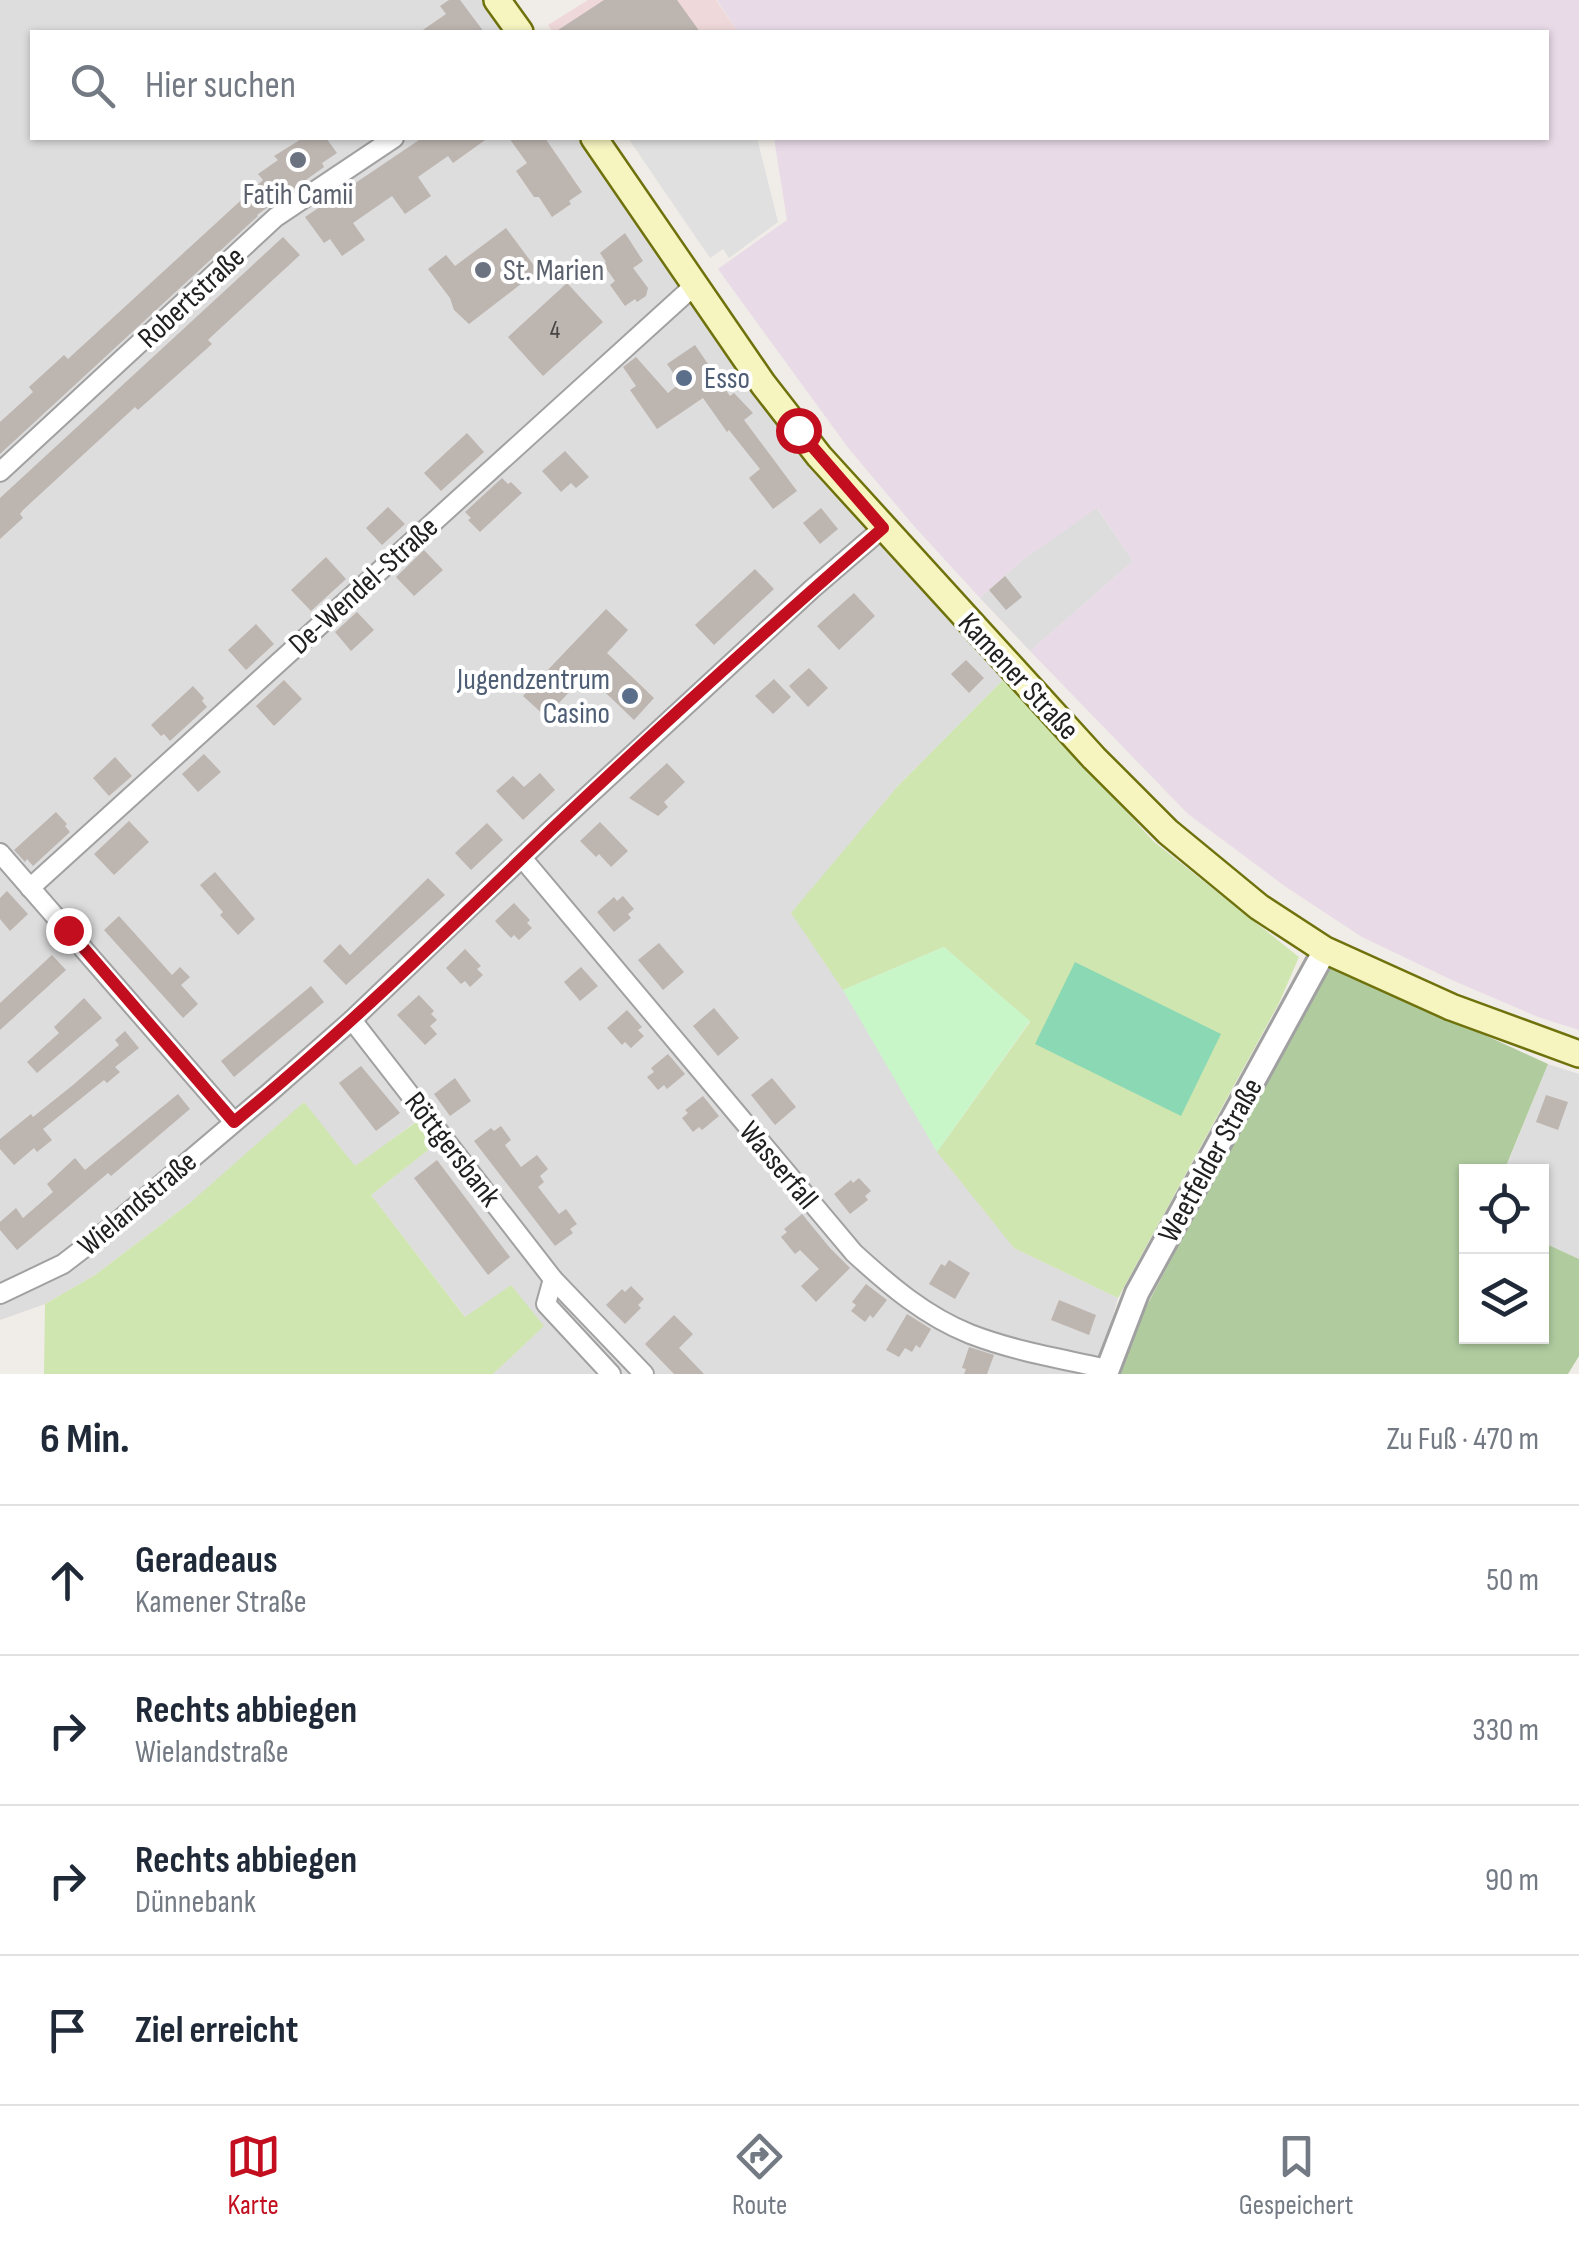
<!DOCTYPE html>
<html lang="de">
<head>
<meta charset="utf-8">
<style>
  :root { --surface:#fff; --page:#f6f6f7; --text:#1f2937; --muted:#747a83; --line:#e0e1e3; --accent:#c20e1e }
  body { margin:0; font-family:"Sofia Sans Condensed",sans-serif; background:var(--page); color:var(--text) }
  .controls { position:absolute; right:30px; bottom:30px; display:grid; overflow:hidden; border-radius:0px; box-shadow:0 2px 8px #0004 }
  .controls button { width:90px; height:90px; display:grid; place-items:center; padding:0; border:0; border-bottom:2px solid var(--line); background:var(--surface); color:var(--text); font:50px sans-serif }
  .stop { position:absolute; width:30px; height:30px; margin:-22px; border:8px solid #c20e1e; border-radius:50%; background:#fff }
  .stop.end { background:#c20e1e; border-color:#fff; box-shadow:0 2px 10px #0008 }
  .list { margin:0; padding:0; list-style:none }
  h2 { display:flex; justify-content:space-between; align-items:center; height:130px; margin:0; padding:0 40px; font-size:42px }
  h2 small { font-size:32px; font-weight:400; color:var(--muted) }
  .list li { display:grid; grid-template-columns:65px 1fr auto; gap:30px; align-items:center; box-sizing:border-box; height:150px; padding:0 40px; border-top:2px solid var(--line) }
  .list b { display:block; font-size:38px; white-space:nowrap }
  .list p { margin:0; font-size:32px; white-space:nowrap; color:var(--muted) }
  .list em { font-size:32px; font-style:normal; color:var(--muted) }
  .icon { flex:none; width:55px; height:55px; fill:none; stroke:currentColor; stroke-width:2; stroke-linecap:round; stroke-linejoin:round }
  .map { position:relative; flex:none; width:1579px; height:1374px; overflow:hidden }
  .search { position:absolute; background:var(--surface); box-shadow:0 2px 8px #0004; left:30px; right:30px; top:30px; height:110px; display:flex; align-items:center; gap:25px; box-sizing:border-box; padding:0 35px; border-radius:0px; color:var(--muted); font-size:38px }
  .sheet { height:730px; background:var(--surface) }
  nav { display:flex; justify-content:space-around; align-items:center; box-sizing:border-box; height:140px; border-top:2px solid var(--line); background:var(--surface); font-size:28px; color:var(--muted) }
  nav a { display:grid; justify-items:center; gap:5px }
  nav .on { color:var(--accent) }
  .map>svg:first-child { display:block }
  .residential { fill:#dedddd }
  .commercial { fill:#efd8d9 }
  .industrial { fill:#e8dae7 }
  .grass { fill:#d0e6b1 }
  .forest { fill:#b0cc9f }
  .park { fill:#c8f6c8 }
  .pitch { fill:#8bd9b4 }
  .parking { fill:#e0e0e0 }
  .building { fill:#bdb5b0 }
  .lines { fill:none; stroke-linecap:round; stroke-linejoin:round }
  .minor-casing { stroke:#a1a1a1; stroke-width:22 }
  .tertiary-casing { stroke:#a1a1a1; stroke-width:28 }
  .secondary-casing { stroke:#6f720c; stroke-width:30 }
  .minor { stroke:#fff; stroke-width:18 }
  .tertiary { stroke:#fff; stroke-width:22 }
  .secondary { stroke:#f6f4bf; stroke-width:25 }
  .route { stroke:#c20e1e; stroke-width:12 }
  .worship-dot { fill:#6b7280; stroke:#fff; stroke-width:4 }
  .service-dot { fill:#5c6f8a; stroke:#fff; stroke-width:4 }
  .labels { text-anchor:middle; stroke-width:8; stroke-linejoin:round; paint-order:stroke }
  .number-label { font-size:25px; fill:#474544 }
  .worship-label { font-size:30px; fill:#5b616d; stroke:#fff }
  .street-label { font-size:30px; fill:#202020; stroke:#fff }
  .service-label { font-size:30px; fill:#4e5e75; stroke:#fff; text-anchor:start }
</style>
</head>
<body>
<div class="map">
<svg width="1579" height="1374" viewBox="0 0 1579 1374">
  <rect width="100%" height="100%" fill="#f0ece7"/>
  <g class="residential">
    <polygon points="0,0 483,0 505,32 32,32 32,138 579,138 666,263 1006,677 897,787 843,990 1014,1248 1118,1298 1096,1374 493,1374 543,1326 466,1318 371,1195 436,1143 418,1120 355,1167 191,1202 95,1275 45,1304 0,1320"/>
    <polygon points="1096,507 1133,561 1030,651 980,598 1020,562"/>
    <polygon points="1548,1064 1579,1074 1579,1259 1542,1242 1542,1172 1504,1172"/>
  </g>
  <polygon class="commercial" points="588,0 716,0 738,32 553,32 548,25"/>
  <polygon class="industrial" points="717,0 1579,0 1579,1030 1538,1017 1454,981 1362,937 1286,887 1188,814 1030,651 1133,561 1097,508 1020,562 980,598 914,526 849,449 718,269 787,220 774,138 1546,138 1546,32 738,32"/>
  <g class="grass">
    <polygon points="1006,677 1153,841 1299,957 1279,1003 1118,1298 1014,1248 937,1152 1030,1022 944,947 843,990 791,913 897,787"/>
    <polygon points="304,1102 355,1166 419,1120 437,1143 371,1195 465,1317 511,1285 544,1326 493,1374 44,1374 45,1304 95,1275 191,1202"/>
  </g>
  <polygon class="forest" points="1331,957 1439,1014 1548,1064 1504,1171 1466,1172 1466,1336 1542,1336 1542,1242 1579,1259 1579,1356 1568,1374 1120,1374 1137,1324"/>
  <polygon class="park" points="944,947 1030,1021 937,1152 843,990"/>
  <polygon class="pitch" points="1075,962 1221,1034 1181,1116 1035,1044"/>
  <polygon class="parking" points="628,138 757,138 778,222 729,258 723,249 710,258"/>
  <g class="building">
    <polygon points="449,0 460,0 484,32 420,32 446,14 440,6"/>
    <polygon points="604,0 677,0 700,32 555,32"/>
    <polygon points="303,138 326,138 337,153 322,163 324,167 257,215 258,216 0,454 0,422 33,392 29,387 64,355 68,359 263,180 258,174 278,160 274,156"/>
    <polygon points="422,138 488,138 453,163 448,156 418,177 431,196 405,214 392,196 353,223 365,240 342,256 330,239 324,243 305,217"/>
    <polygon points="509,138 545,138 582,192 569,201 571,204 552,217 539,197 534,197 516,171 527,163"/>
    <polygon points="506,228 538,271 469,324 454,310 450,298 428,269 446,255 455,266"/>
    <polygon points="625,233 643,261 633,268 648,288 646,296 637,302 635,299 625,306 610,285 615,281 603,264 606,262 600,253"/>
    <polygon points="283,237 300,255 212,336 208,340 212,344 138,410 135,407 23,510 20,514 23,518 0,539 0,498"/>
    <polygon points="567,283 603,322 543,376 508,337"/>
    <polygon points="695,345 730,396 734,393 753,413 744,420 797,491 773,509 749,478 760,469 729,430 727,432 703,398 657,429 630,390 636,386 623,367 636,357 668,393 680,383 667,364"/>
    <polygon points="467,433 484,452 441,491 424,473"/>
    <polygon points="565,451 589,477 576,488 571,483 561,492 542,471"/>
    <polygon points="502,478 508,484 511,482 522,493 480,532 468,520 471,518 465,512"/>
    <polygon points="388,507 405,524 382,545 366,528"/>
    <polygon points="821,508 838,529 820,544 803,523"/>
    <polygon points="424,550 443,570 414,596 396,577"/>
    <polygon points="326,557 346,579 311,611 291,590"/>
    <polygon points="755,569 774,589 714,645 695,625"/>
    <polygon points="1005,576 1022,597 1006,610 989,590"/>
    <polygon points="854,593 875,616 839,650 817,626"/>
    <polygon points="606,609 628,630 607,653 654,698 634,720 586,674 546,717 523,696"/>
    <polygon points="357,612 374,630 351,651 335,632"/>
    <polygon points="256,624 274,644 246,670 228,650"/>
    <polygon points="966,660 984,678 969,693 951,674"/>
    <polygon points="809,668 828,688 808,707 789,686"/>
    <polygon points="774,679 791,697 773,714 755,696"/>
    <polygon points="284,680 302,699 274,726 256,706"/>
    <polygon points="193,686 204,698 202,701 207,707 170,741 164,734 161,736 151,725"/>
    <polygon points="204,754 221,772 198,792 182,774"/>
    <polygon points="115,757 132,776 109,796 93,778"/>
    <polygon points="667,763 685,782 664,802 668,807 658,816 629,798"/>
    <polygon points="540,773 555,790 523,820 496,791 513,776 524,787"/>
    <polygon points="56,812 67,824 65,826 70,832 33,866 27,859 25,862 14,850"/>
    <polygon points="129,821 149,842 114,875 94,854"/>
    <polygon points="600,822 628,851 611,867 599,854 596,857 580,841"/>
    <polygon points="487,823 503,840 471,870 455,853"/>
    <polygon points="215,872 255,919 238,935 220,915 223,912 200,885"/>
    <polygon points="428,878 445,895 346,985 323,961 340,944 350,955"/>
    <polygon points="7,891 28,914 10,931 0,919 0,898"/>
    <polygon points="623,896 634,909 628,914 631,918 614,932 597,912 614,897 617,901"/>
    <polygon points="514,903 530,920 527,923 532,928 519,940 514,935 511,938 495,921"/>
    <polygon points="119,916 172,975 180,967 190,977 181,985 198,1004 183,1018 104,930"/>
    <polygon points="659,943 684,972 663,990 638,960"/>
    <polygon points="465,949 481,966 477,969 483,975 470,987 465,981 461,984 446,968"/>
    <polygon points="52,955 66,970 0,1030 0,1003"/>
    <polygon points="581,967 598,986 580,1001 564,982"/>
    <polygon points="311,986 324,1002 234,1077 221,1061"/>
    <polygon points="419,995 434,1011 431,1014 437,1020 430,1026 437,1034 425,1045 397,1015"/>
    <polygon points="84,998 102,1018 37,1073 27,1062 59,1033 54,1027"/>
    <polygon points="714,1008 739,1038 718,1056 693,1026"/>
    <polygon points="627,1010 642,1027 638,1030 644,1036 631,1048 625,1042 622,1045 607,1028"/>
    <polygon points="125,1031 139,1048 115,1067 120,1072 107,1083 104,1080 43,1129 52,1140 37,1152 34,1148 14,1165 0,1149 0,1139 31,1114 33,1117 73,1085 119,1045 115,1040"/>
    <polygon points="668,1054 685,1074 667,1089 664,1085 658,1090 647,1077 654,1072 651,1068"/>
    <polygon points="361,1066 400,1113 376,1131 339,1083"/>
    <polygon points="455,1078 471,1101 450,1116 434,1094"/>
    <polygon points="772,1078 796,1107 775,1125 751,1095"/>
    <polygon points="178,1094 190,1109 111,1176 108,1173 17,1250 0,1230 0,1222 16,1208 23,1218 53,1192 47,1184 75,1158 85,1170"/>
    <polygon points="1546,1095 1568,1102 1558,1130 1536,1122"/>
    <polygon points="703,1096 719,1116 702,1130 699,1127 693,1132 682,1118 688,1113 685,1110"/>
    <polygon points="501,1126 511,1140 505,1145 521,1167 537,1155 548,1169 540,1176 544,1182 538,1187 559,1214 566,1209 577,1224 570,1229 573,1233 555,1246 474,1141 491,1128 494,1131"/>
    <polygon points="437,1160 510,1257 488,1275 414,1178"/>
    <polygon points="859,1178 871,1191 865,1196 868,1200 850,1214 834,1194 851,1180 853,1183"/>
    <polygon points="802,1214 830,1248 850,1268 816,1302 801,1286 819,1269 800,1250 795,1254 781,1237 787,1232 784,1229"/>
    <polygon points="949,1260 970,1273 955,1299 929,1284 941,1264 945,1266"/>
    <polygon points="866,1284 887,1300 873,1318 870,1315 865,1322 851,1311 856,1305 852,1302"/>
    <polygon points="631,1286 644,1299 638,1305 641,1308 625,1324 606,1305 622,1289 625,1292"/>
    <polygon points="1059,1300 1096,1315 1089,1335 1051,1320"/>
    <polygon points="907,1314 931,1329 920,1348 916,1345 912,1352 905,1348 899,1357 886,1350"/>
    <polygon points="674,1315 693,1334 679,1348 704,1374 674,1374 645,1344"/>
    <polygon points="969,1347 994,1355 987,1374 964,1374 966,1369 962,1368"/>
  </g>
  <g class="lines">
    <g class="minor-casing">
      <g id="minor">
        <polyline points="0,472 276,217 394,138"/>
        <polyline points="0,853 234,1122"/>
        <path d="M523,859L854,1253C889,1285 925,1316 970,1334C1014,1351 1061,1359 1108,1369"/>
        <polyline points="30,888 696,284"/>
        <polyline points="352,1020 553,1279 644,1374"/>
        <polyline points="553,1279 546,1304 611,1374"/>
        <polyline points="0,1294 63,1264 110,1228 269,1093 352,1020 552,829 812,589 883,528"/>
      </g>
    </g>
    <g class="tertiary-casing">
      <polyline id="tertiary" points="1106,1374 1137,1293 1325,950"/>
    </g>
    <g class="secondary-casing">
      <g id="secondary">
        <polyline points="497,0 520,32"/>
        <polyline points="594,138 763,384 819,456 1094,758 1168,832 1259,907 1325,950 1451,1007 1579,1054"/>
      </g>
    </g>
    <use href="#minor" class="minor"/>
    <use href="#tertiary" class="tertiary"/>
    <use href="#secondary" class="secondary"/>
  </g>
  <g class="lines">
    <path class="route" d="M68,930L234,1122C346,1030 449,929 552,829C660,726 771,626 883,528L798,430"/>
  </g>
  <g class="worship-dot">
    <circle cx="298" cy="160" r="10"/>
    <circle cx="483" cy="270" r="10"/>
  </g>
  <g class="service-dot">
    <circle cx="684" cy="378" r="10"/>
    <circle cx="630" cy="696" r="10"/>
  </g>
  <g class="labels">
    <g class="number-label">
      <text x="555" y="338">4</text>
    </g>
    <g class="worship-label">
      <text x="298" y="204">Fatih Camii</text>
      <text x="503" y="280" text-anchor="start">St. Marien</text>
    </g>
    <g class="street-label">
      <text transform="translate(191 297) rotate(-43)" y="10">Robertstraße</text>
      <text transform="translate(363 585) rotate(-42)" y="10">De-Wendel-Straße</text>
      <text transform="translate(1019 676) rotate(47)" y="10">Kamener Straße</text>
      <text transform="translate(453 1149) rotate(52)" y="10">Röttgersbank</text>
      <text transform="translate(1210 1160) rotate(-61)" y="10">Weetfelder Straße</text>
      <text transform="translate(779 1165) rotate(50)" y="10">Wasserfall</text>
      <text transform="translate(137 1203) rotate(-40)" y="10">Wielandstraße</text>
    </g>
    <g class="service-label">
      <text x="704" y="388">Esso</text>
      <text x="610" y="689" text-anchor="end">Jugendzentrum<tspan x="610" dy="34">Casino</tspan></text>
    </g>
  </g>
</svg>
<div class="controls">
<button><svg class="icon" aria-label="locate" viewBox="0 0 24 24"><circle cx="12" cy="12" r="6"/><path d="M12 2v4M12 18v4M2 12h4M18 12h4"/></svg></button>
<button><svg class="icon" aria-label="layers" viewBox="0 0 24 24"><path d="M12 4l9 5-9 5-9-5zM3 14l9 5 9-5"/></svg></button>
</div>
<div class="stop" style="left:798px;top:430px"></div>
<div class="stop end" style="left:68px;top:930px"></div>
<div class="search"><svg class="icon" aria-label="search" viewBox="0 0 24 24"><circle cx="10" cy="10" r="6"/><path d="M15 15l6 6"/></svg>Hier suchen</div>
</div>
<section class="sheet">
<h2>6 Min.<small>Zu Fuß · 470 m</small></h2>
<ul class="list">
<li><svg class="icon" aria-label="ahead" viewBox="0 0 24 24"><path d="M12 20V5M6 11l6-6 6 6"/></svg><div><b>Geradeaus</b><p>Kamener Straße</p></div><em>50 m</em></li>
<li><svg class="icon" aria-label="right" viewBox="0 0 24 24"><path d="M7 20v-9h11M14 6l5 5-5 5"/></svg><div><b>Rechts abbiegen</b><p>Wielandstraße</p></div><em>330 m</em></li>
<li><svg class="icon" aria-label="right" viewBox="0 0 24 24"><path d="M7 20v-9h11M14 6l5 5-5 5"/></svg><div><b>Rechts abbiegen</b><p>Dünnebank</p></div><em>90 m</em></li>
<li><svg class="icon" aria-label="arrive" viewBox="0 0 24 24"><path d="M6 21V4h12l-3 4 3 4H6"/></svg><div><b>Ziel erreicht</b></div></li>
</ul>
</section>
<nav>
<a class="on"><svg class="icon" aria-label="map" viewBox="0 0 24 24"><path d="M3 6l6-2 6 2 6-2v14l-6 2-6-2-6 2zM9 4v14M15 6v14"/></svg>Karte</a>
<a><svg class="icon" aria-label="directions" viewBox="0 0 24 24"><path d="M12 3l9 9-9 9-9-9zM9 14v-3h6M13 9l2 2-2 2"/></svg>Route</a>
<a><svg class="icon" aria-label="saved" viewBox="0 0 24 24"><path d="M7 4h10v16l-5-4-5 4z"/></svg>Gespeichert</a>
</nav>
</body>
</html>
